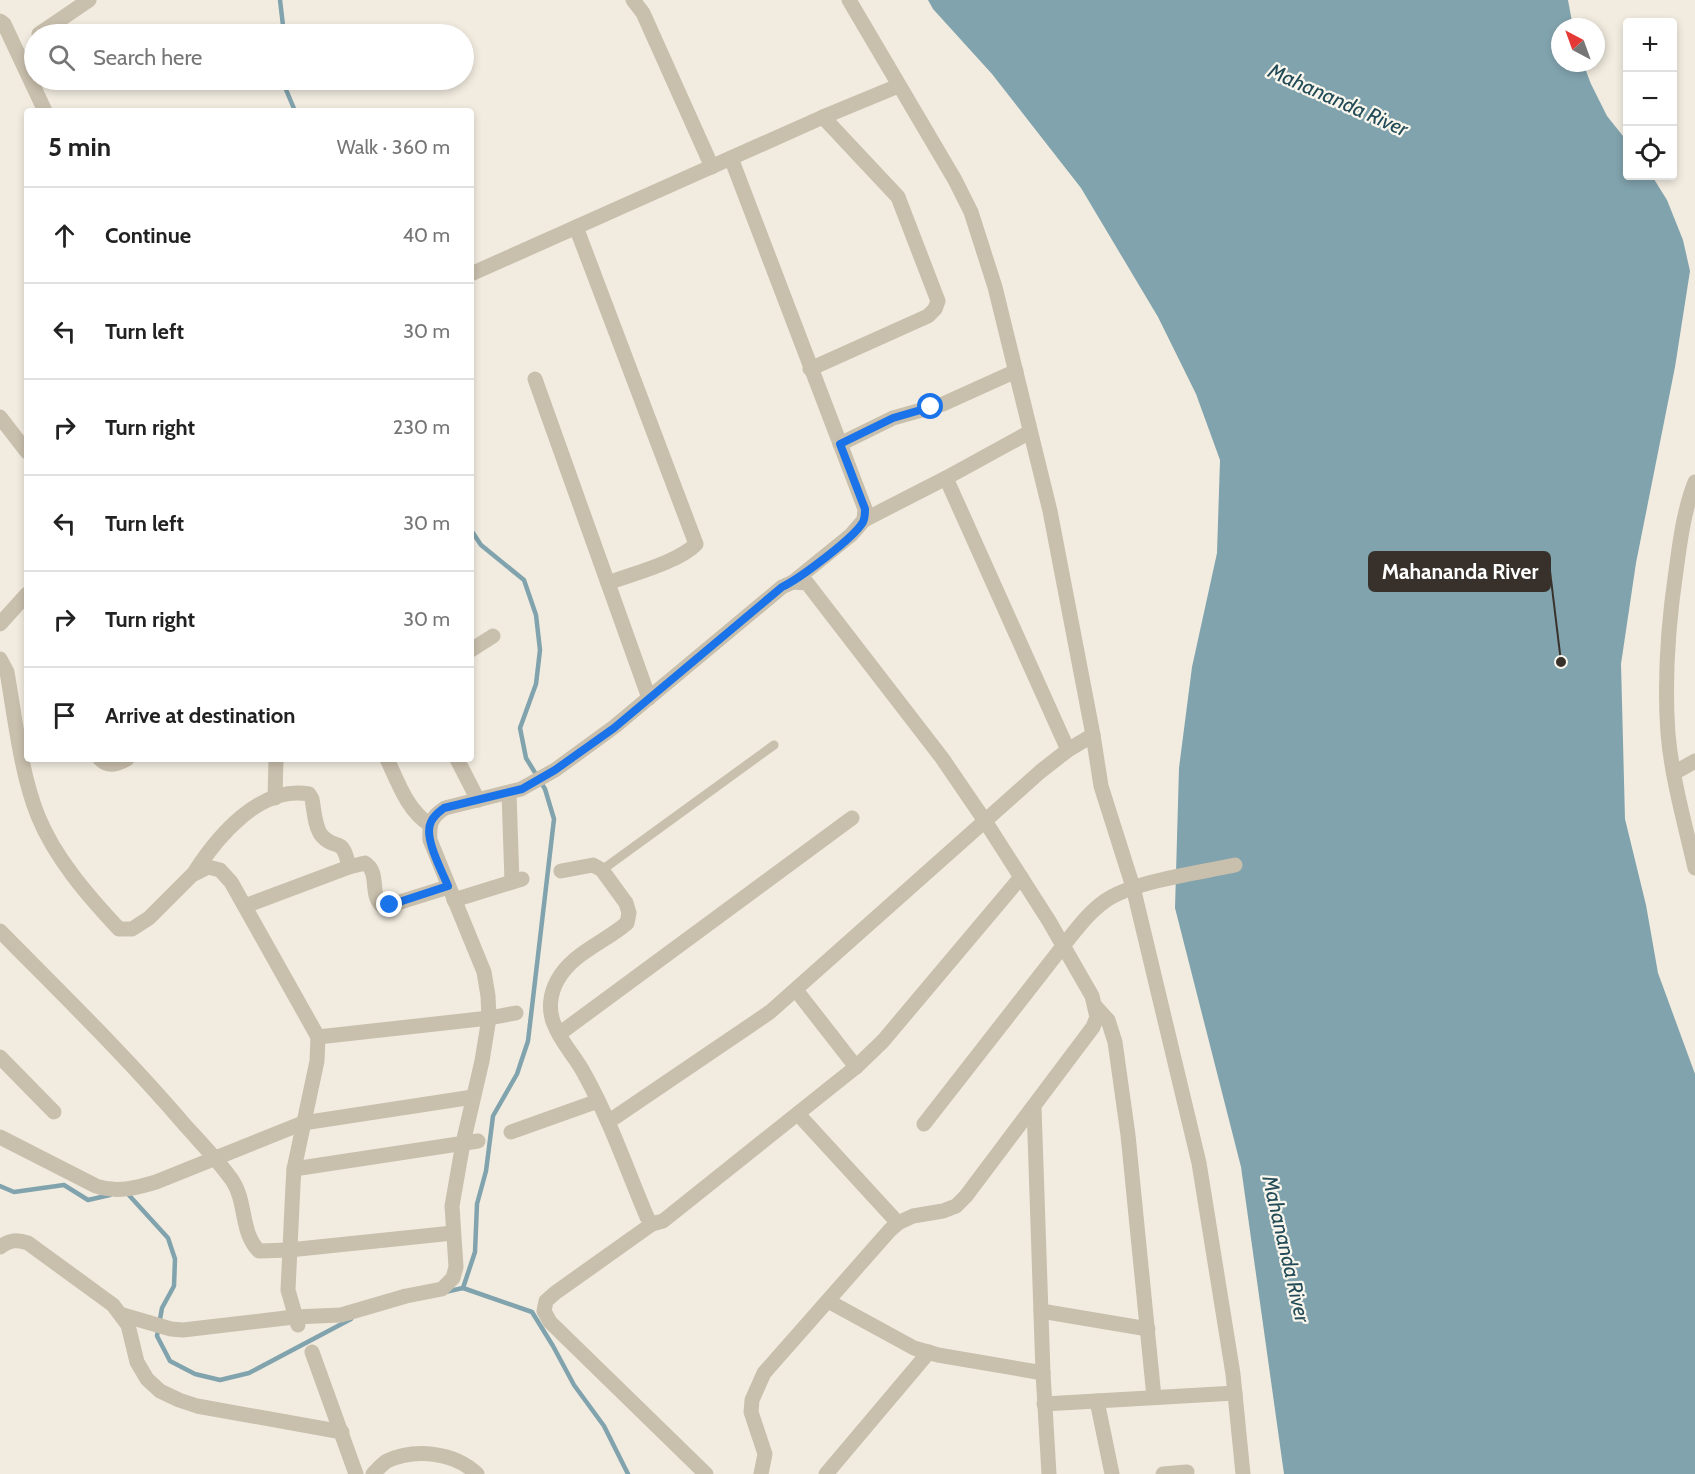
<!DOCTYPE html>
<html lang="en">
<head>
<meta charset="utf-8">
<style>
  :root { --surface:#fff; --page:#f6f6f6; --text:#222; --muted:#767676; --line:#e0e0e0 }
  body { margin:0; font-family:Cabin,sans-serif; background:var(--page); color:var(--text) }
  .controls { position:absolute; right:18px; top:18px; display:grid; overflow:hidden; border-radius:6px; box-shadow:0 3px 9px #0003 }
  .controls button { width:54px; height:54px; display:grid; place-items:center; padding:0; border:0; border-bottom:2px solid var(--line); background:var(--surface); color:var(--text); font:30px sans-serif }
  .compass { position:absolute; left:1551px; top:18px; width:54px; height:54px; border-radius:50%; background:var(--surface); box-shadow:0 3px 9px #0003; rotate:319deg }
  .stop { position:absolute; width:18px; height:18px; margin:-14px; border:4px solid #1a73e8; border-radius:50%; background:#fff }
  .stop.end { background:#1a73e8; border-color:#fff; box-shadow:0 2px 6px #0008 }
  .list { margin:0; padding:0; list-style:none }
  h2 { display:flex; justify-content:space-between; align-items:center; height:78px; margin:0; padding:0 24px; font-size:26px }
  h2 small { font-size:20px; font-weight:400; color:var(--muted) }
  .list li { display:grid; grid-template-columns:39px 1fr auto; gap:18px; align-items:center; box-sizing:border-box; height:96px; padding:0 24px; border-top:2px solid var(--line) }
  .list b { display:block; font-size:22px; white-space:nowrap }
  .list em { font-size:20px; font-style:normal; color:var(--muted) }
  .icon { flex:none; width:33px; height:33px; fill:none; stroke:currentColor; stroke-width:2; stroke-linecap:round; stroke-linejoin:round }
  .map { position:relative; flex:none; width:1695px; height:1474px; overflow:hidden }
  .search { position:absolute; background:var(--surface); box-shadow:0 3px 9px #0003; left:24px; top:24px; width:450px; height:66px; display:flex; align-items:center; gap:15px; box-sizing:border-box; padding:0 21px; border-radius:33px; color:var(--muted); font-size:22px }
  .panel { position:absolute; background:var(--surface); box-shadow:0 3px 9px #0003; left:24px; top:108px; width:450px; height:654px; border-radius:6px }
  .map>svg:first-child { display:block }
  .water { fill:#81a3ad }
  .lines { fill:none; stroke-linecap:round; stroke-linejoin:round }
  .stream { stroke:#81a3ad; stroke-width:4.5 }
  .service { stroke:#c9bfad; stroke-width:9 }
  .minor { stroke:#c9bfad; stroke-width:15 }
  .route { stroke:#1a73e8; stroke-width:8 }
  .labels { text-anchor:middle; stroke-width:4.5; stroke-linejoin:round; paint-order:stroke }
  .water-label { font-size:21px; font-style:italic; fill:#234b57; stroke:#f9f6ed }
  .leader { fill:none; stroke:#38312b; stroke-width:2 }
  .callout-dot { fill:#38312b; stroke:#f9f6ed; stroke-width:2 }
  .callout { fill:#38312b; stroke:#38312b; stroke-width:2 }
  .callout-label { font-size:21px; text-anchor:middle; font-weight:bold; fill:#fff }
</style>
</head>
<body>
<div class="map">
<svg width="1695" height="1474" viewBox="0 0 1695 1474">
  <rect width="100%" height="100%" fill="#f2ece0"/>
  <polygon class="water" points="928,0 1568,0 1573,27 1560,27 1560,63 1583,63 1591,84 1607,116 1627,141 1628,176 1652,176 1667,200 1683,240 1690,271 1675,367 1636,563 1621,664 1625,819 1646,905 1658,973 1695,1074 1695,1474 1284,1474 1241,1167 1175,908 1179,768 1192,667 1217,553 1220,460 1196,394 1158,317 1081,188 992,74 933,9"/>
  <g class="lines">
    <g class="stream">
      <polyline points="280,0 284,34"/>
      <polyline points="282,80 295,111"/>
      <polyline points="0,1186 14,1192 64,1185 88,1200 110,1195"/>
      <polyline points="127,1193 168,1238 175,1259 174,1286 162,1308 157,1336 170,1361 195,1374 220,1380 249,1373 351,1319"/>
      <polyline points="463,1288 475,1252 477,1204 486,1171 493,1116 517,1074 528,1041 554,819 545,789 526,758 520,728 536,684 540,650 536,615 524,580 481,545 471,530"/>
      <polyline points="445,1292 463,1288 532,1312 553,1346 574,1385 604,1426 628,1474"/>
    </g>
    <polyline class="service" points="602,870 774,745"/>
    <g class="minor">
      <polyline points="633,0 643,13 712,167"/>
      <polyline points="849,0 955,180 971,212 995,287 1050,511 1093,735 1101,786 1133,887 1199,1163 1233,1374 1243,1474"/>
      <polyline points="0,21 4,24 45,111"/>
      <polyline points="39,34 89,0"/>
      <polyline points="731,158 865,509 864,520 851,535 793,582"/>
      <path d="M576,227L696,544C679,562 632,574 608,583"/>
      <polyline points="471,274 823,117 898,86"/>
      <polyline points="810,369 928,316 935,309 938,301 898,197 823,117"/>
      <polyline points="535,379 649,698"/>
      <polyline points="0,417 27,452"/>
      <polyline points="840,444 893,418 943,404 1016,371"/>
      <polyline points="946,478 1068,750"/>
      <path d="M1695,482C1684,510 1680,541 1676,571C1668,625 1664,679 1668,734C1672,779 1685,824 1695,868"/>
      <polyline points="864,520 946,478 1030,432"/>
      <polyline points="0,624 27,594"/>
      <polyline points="471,650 493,636"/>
      <path d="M0,659L7,672C15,718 21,774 38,816C55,858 88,896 119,929H132L149,918L192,875L208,867L220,870L231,882L318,1037L317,1061L294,1169L293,1185L288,1290L298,1325"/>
      <path d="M100,759C109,768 117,764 127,759"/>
      <path d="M387,759C398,782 407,810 429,824"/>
      <polyline points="457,759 478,800"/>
      <polyline points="1674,773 1695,761"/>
      <polyline points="509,793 512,882"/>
      <polyline points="275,798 276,759"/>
      <path d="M561,871L593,865L602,870L626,903L629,913L627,923C604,943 572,953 557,981C550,994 548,1010 554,1024C561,1043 576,1057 585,1075C610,1120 627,1170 647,1217L652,1224L663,1221L856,1067L883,1041L1021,877"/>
      <path d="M194,873C217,837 260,785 309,794L312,799C314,810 315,828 322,836C337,852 342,834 349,867"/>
      <polyline points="454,900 522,879"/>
      <path d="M245,906L349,867L365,863C381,873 368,897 384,907L448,887"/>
      <path d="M0,931C62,994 126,1056 184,1124C200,1142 218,1160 232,1180C247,1202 240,1232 259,1251L289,1250L453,1233"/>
      <polyline points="796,990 856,1067"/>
      <polyline points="1096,1007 1108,1020 1115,1042 1128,1135 1154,1397"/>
      <polyline points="559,1034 852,818"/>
      <polyline points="318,1037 489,1018 516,1013"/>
      <polyline points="0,1057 54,1112"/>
      <polyline points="1034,1106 1043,1373 1049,1474"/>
      <polyline points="798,1114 898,1223"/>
      <polyline points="608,1122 770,1012 1041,771 1068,750 1093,735"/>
      <path d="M924,1124L1063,946C1076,930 1088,913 1105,901C1133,881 1199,873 1235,865"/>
      <polyline points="511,1132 598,1101"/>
      <path d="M0,1137L96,1186C117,1193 136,1188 156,1182L303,1123L473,1097"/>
      <polyline points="294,1169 478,1141"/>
      <polyline points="652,1224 555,1293 546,1301 544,1311 550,1322 706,1474"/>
      <path d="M0,1247C10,1240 17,1239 28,1243L113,1305L128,1325L137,1362L147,1379L160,1391L179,1400L197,1406L342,1432"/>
      <polyline points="828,1301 914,1348 938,1355 1043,1373"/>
      <polyline points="1041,1311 1148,1329"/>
      <path d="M123,1315L171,1329L183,1330L294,1317L341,1315L406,1296L442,1289L453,1278L456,1267L452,1206L463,1143L482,1061L489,1018L488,996L484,972L430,840C429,824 431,817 445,808L521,789L555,770L614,727L782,587L793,582L807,583L942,758L985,821L1049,921L1092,996L1097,1017L1093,1027L966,1196L956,1206L943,1211L913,1216L898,1223L890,1230L764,1373L752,1400L751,1412L765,1454L761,1474"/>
      <polyline points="312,1352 356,1474"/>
      <polyline points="1097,1401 1112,1474"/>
      <polyline points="1044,1404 1235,1393"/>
      <path d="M373,1474C377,1470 382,1464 387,1461C415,1448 454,1452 477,1474"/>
      <polyline points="826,1474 929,1352"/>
      <polyline points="1163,1474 1187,1472"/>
    </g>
  </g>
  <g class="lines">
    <path class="route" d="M390,905L448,886C442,871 423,837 431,822C434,815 439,812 444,808L522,789L555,770L614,728L782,587C799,579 854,538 863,522C865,518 865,514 865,509L840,444L893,418L931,407"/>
  </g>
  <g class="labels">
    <g class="water-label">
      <text transform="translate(1338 100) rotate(24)" y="7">Mahananda River</text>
      <text transform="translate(1286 1249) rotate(77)" y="7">Mahananda River</text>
    </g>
  </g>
  <path class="leader" d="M1561 662L1550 571"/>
  <circle class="callout-dot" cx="1561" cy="662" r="6"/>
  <rect class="callout" x="1369" y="552" width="181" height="39" rx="6"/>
  <g class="callout-label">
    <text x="1460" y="579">Mahananda River</text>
  </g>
</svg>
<div class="controls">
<button>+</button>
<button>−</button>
<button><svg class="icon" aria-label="locate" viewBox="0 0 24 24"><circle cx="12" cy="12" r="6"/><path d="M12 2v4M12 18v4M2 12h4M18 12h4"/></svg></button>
</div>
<svg class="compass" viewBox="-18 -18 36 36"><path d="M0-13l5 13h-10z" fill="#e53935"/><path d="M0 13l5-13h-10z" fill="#767676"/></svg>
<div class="stop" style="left:931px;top:407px"></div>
<div class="stop end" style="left:390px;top:905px"></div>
<div class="search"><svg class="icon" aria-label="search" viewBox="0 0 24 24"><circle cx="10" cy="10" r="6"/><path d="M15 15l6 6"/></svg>Search here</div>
<section class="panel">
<h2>5 min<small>Walk · 360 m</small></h2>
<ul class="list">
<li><svg class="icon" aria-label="ahead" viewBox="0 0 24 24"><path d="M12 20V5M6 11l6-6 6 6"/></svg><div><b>Continue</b></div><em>40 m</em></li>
<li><svg class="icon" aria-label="left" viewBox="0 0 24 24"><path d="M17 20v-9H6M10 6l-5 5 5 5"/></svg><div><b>Turn left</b></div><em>30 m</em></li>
<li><svg class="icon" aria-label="right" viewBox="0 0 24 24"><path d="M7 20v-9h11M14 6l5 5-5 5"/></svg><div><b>Turn right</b></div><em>230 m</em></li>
<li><svg class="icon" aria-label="left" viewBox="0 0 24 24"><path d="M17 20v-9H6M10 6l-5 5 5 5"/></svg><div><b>Turn left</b></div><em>30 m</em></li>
<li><svg class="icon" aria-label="right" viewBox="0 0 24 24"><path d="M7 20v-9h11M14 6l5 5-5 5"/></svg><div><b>Turn right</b></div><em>30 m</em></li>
<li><svg class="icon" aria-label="arrive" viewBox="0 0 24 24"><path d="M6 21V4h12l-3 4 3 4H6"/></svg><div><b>Arrive at destination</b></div></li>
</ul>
</section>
</div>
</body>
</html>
